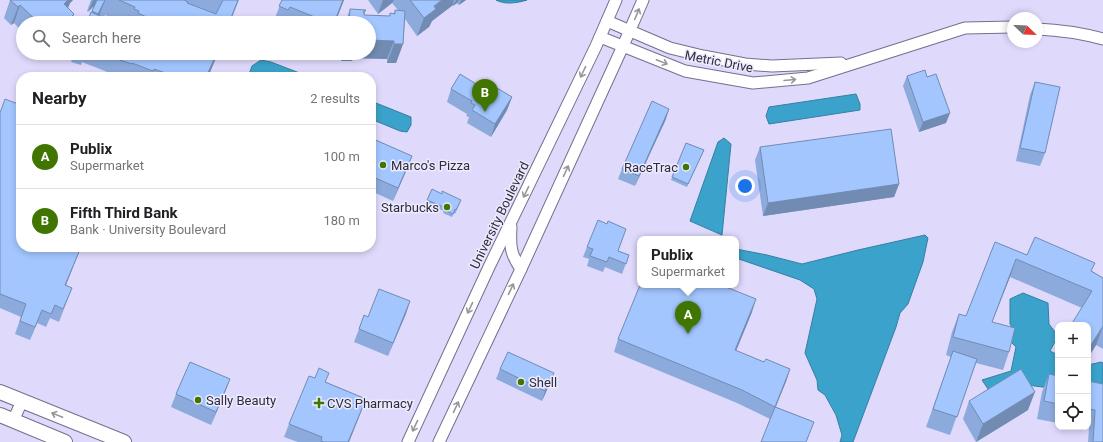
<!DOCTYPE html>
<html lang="en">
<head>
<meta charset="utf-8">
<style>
  :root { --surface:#fff; --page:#f2f2f2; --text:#202124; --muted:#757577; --line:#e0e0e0; --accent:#407500 }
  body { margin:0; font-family:Roboto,sans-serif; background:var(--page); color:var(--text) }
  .controls { position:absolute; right:12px; bottom:12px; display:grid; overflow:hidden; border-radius:8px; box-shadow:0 2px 6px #0003 }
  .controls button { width:36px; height:36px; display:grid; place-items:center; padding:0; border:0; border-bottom:1px solid var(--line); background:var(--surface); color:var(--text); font:20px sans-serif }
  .compass { position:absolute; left:1007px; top:12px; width:36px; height:36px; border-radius:50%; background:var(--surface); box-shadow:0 2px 6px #0003; rotate:113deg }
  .you { position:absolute; left:745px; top:186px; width:14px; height:14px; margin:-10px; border:3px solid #fff; border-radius:50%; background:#1a73e8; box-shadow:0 0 0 6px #1a73e833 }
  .badge { display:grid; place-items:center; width:26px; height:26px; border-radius:50%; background:var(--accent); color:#fff; font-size:13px; font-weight:700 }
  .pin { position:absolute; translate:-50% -33px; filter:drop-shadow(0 1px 2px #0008) }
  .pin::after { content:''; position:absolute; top:21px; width:14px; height:12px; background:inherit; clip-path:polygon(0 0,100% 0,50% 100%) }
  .popup { position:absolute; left:637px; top:236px; width:102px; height:52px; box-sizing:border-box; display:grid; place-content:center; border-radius:8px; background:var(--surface); filter:drop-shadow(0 1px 3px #0005); font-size:13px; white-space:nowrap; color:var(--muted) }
  .popup b { font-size:15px; color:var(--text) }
  .popup::after { content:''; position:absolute; left:50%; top:100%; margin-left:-8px; border:8px solid transparent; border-top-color:var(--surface) }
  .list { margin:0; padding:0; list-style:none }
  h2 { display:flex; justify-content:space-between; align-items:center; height:52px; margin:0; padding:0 16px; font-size:17px }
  h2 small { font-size:13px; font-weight:400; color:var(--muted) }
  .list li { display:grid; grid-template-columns:26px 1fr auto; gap:12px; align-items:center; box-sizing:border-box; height:64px; padding:0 16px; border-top:1px solid var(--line) }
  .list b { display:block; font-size:15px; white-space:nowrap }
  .list p { margin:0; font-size:13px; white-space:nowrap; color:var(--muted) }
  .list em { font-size:13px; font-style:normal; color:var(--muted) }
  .icon { flex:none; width:22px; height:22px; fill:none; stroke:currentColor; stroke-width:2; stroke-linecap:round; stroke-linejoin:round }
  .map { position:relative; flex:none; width:1103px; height:442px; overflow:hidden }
  .search { position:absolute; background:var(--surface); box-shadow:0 2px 6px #0003; left:16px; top:16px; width:360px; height:44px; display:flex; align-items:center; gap:10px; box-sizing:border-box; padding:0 14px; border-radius:22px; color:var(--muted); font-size:15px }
  .panel { position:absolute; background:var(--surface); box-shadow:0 2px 6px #0003; left:16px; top:72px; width:360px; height:180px; border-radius:16px }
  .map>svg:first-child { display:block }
  .water { fill:#3aa2cb; stroke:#377fa0 }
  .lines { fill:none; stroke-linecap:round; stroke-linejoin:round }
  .minor-casing { stroke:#746f8c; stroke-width:13 }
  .major-casing { stroke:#746f8c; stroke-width:16 }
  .minor { stroke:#fff; stroke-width:11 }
  .major { stroke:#fff; stroke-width:14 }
  .wall { fill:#8caadb }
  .shaded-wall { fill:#728bb2 }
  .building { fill:#a3c6ff; stroke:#728bb2 }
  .oneway { stroke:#97969c }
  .poi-dot { fill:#407500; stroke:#eceafe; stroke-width:1.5 }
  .labels { text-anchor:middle; stroke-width:3; stroke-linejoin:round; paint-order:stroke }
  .street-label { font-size:13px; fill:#2f2d3a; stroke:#eceafe }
  .poi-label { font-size:13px; fill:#2f2d3a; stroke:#eceafe; text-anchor:start }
</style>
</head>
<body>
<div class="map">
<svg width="1103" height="442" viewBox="0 0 1103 442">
  <rect width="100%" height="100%" fill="#dfdafc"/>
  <g class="water">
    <path d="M496,0H527C517,3 505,5 496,0Z"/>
    <polygon points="261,60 271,62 310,77 248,77 252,66"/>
    <polygon points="856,94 860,104 860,110 769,124 766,116 769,107"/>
    <polygon points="371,101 411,117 411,125 407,132 400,131 371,119"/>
    <polygon points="724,138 731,144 722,235 690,221 718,142"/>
    <polygon points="925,235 928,238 923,262 908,304 900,313 896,327 853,442 840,442 842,435 836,415 825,395 818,390 817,380 805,353 817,299 814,289 800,280 736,258 736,249 767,255 802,264 858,250"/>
    <polygon points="1023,293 1048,303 1049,324 1058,336 1050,351 1058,355 1058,389 1027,385 990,392 982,380 1011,371 1016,347 1010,341 1014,331 1010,324 1010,299"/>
    <polygon points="1101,362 1103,363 1103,394 1088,392 1088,365"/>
  </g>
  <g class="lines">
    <g class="minor-casing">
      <g id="minor">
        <polyline points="607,21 670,48 703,56 745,64 772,66 841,63"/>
        <path d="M1037,29C1060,30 1081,33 1103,39"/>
        <polyline points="600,37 685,71 753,83 808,78 965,28 1013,27"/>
        <path d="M511,227C510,245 510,254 521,269"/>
        <polyline points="13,421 22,401"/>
        <polyline points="408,442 489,267 596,46 616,0"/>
        <polyline points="439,442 521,269 623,46 643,0"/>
      </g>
    </g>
    <g class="major-casing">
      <g id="major">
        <polyline points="0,392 124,442"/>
        <polyline points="0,415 65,442"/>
      </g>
    </g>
    <use href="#minor" class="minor"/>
    <use href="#major" class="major"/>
  </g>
  <g class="wall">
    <polygon points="10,0 73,0 70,3 68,8 71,23 23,23 23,32 14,23 11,25 4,18"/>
    <polygon points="91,0 239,0 230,23 124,23 105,15 104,18 100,16 87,23 94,5 88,12 87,11"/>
    <polygon points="282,0 344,0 335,23 273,23"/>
    <polygon points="368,0 466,0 459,5 457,3 453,6 453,5 432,21 429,27 417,36 405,19 403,44 396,63 387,63 387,59 353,58 352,61 341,61 342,53 369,53 369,23 345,23 350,9 366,10 364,15 389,16 390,13 394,13 395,10 398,10 392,3 378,14"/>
    <polygon points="41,53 46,53 44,56"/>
    <polygon points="74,53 182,53 193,57 195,53 218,53 208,77 114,77 115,75 82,62 81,65 71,62"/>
    <polygon points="907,76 927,77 946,123 919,132 903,86"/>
    <polygon points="1035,82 1045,153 1040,166 1016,161 1030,95"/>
    <polygon points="481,87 485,87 512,97 507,110 491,137 467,123 469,117 466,116 467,114 447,102 451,89"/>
    <polygon points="0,113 66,285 72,288 59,322 50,318 46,327 37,323 30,340 15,334 21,317 0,308"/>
    <polygon points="666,119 635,186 618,179 622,169"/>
    <polygon points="371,138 412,156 407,169 393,201 371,191"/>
    <polygon points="686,143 704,150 687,187 671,180"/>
    <polygon points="760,147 899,184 894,197 763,216 755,160"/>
    <polygon points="427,200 460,203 455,214 454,213 452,217 443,213 444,211 426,203"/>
    <polygon points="995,242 1027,255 1092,271 1103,278 1103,349 1096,345 1088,358 1088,325 1082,308 1010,277 992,322 1009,352 1003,370 976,363 950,435 926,427 951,357 946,355 952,332 959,314 966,316"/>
    <polygon points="587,247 618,251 629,255 622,274 605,267 603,272 587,266 589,259 583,257"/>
    <polygon points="410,301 388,356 354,342 359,329 368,317"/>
    <polygon points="752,312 736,351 764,362 790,369 776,407 814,422 806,442 761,442 770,419 737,403 614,352 618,339"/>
    <polygon points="500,369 550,383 542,401 496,379"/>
    <polygon points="1049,374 1058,376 1058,423 1037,419 1042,392"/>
    <polygon points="230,379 225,392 211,425 171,407 176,394"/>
    <polygon points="1088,381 1103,442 1088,442 1089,428 1082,427 1088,427"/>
    <polygon points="326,382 366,399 349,442 298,442 284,437 289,424"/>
    <polygon points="969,401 1028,410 976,442 963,419"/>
  </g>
  <g class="shaded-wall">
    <polygon points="67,0 73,0 70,3 66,13 64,4"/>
    <polygon points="93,0 98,0 97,3 88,12"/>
    <polygon points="105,0 99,16 95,23 98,14"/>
    <polygon points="343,0 344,0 335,23 334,23"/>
    <polygon points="383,0 394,0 392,3 378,14"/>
    <polygon points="442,0 454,0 453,5 432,21 429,27 417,36 424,18 438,3"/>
    <polygon points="456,0 459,0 457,3 453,6"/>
    <polygon points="461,0 466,0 459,5"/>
    <polygon points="20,5 14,23 11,25 18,7"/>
    <polygon points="74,14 71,23 65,23"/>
    <polygon points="369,40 394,41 387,59 353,58 352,61 341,61 344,53 369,53"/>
    <polygon points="394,44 403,44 396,63 387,63"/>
    <polygon points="217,53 218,53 208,77 206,77"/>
    <polygon points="512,97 507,110 491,137 495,124"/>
    <polygon points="669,109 666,119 635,186 639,176"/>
    <polygon points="950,113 946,123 919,132 923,122"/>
    <polygon points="412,156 407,169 393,201 398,188"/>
    <polygon points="899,184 894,197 763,216 768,203"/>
    <polygon points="81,247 61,298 65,285"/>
    <polygon points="1016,259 1010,277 985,340 992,322"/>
    <polygon points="756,299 752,312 731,363 735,350"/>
    <polygon points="410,301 406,314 388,356 393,343"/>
    <polygon points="42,310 37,323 30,340 35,327"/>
    <polygon points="1103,326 1096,345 1088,358 1088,355 1091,345"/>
    <polygon points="790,369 786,382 770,420 775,407"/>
    <polygon points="554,373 550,383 542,401 545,391"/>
    <polygon points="230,379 225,392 211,425 216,412"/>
    <polygon points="1035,392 1028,410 976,442 983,424"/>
    <polygon points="366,399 361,412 349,442 348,442"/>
  </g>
  <g class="building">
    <polygon points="10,0 68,0 64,4 74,14 65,23 39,23 20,5 18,7"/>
    <polygon points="97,0 105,0 98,14 92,11"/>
    <polygon points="119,0 184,0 188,2 187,3 216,14 223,0 238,0 229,23 156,23 157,22 138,13 139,11 134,9 135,7"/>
    <polygon points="282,0 343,0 334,23 321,23 322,20 290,7 288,10 279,6"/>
    <polygon points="410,0 442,0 434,6 436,9 424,18"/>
    <polygon points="350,9 366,10 363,12 364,12 364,15 390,16 390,13 395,14 395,10 405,11 403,44 394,44 394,41 369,40 369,23 349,23"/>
    <polygon points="91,12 100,16 99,18 103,20 102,23 103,23 87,23"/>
    <polygon points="111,53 182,53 193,57 194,55 198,57 200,53 217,53 206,77 177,77 154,69 153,71 132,63 132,64 120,60 121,57"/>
    <polygon points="925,70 927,77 936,74 950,113 923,122 907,76"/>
    <polygon points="460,74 481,87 482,85 485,87 487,82 512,97 495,124 472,110 475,105 471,103 472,101 451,89"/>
    <polygon points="1035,82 1060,87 1045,153 1020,148"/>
    <polygon points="5,99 21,105 21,247 81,247 65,285 72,288 63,309 55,305 51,314 42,310 35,327 20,321 26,304 0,294 0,113"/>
    <polygon points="652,101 669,109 639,176 622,169"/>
    <polygon points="891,129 899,184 768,203 760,147"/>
    <polygon points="371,138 412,156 398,188 371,176"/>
    <polygon points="686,143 704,150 688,184 672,177"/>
    <polygon points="432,189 442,194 442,191 461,200 456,210 455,209 453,214 445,210 446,208 427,200"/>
    <polygon points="598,220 607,224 608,221 626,229 618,251 629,255 626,264 609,257 607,262 590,256 593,249 587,247"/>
    <polygon points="1035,237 1095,263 1091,271 1103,278 1103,326 1091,345 1088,343 1088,325 1071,325 1092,291 1016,259 992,322 1015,328 1009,352 953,337 959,314 966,316 995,242 1027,255"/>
    <polygon points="640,285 721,285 756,299 735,350 764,362 766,359 790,369 775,407 742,390 618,339"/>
    <polygon points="379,289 410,301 393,343 359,329 364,315 368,317"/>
    <polygon points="953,351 977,359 957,417 933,409"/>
    <polygon points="508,352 554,373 545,391 500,369"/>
    <polygon points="190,362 230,379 216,412 176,394"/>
    <polygon points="319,368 329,373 325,382 366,399 348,442 324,442 321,441 322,437 289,424 309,376 315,378"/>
    <polygon points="1021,369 1035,392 983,424 969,401"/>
    <polygon points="1049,374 1058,376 1058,404 1044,401"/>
    <polygon points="1088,381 1103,384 1103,442 1093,442 1095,410 1088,409"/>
    <polygon points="775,407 814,422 806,442 761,442"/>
  </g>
  <defs><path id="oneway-shaft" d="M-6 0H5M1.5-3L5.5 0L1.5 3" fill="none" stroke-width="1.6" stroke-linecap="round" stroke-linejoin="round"/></defs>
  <g class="oneway">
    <use href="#oneway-shaft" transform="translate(637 14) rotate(-67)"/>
    <use href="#oneway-shaft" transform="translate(662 62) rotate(22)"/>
    <use href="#oneway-shaft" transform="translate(583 72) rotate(116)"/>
    <use href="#oneway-shaft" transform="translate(790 80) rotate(-5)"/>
    <use href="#oneway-shaft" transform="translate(566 171) rotate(-65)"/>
    <use href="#oneway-shaft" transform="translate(526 192) rotate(116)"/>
    <use href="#oneway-shaft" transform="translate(511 289) rotate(-65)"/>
    <use href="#oneway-shaft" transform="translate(470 308) rotate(115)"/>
    <use href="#oneway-shaft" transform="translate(456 407) rotate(-65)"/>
    <use href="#oneway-shaft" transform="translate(57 415) rotate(-158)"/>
    <use href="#oneway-shaft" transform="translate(415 426) rotate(115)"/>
  </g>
  <g class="poi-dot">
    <circle cx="383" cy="165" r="4"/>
    <circle cx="686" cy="167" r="4"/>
    <circle cx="447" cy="207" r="4"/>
    <circle cx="521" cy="382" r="4"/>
    <circle cx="198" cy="400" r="4"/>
    <path d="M317 397h4v4h4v4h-4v4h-4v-4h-4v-4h4z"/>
  </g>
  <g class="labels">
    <g class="street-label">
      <text transform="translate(719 61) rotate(11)" y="5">Metric Drive</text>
      <text transform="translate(499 215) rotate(-64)" y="5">University Boulevard</text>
    </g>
    <g class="poi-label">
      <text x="391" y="170">Marco's Pizza</text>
      <text x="678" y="172" text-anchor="end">RaceTrac</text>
      <text x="439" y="212" text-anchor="end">Starbucks</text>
      <text x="529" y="387">Shell</text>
      <text x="206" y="405">Sally Beauty</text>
      <text x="327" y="408">CVS Pharmacy</text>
    </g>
  </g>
</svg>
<div class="controls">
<button>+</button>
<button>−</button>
<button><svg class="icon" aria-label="locate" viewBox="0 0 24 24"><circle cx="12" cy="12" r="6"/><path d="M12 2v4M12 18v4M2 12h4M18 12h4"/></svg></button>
</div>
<svg class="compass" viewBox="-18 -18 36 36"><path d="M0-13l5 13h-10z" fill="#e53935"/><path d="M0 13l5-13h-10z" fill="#757577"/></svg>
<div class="you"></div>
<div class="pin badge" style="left:688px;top:334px">A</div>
<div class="popup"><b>Publix</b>Supermarket</div>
<div class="pin badge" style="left:485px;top:112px">B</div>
<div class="search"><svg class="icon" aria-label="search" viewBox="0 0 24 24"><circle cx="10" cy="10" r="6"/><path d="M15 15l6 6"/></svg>Search here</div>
<section class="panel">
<h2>Nearby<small>2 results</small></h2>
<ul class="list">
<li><span class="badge">A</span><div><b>Publix</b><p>Supermarket</p></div><em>100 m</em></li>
<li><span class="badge">B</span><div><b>Fifth Third Bank</b><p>Bank · University Boulevard</p></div><em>180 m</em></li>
</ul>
</section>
</div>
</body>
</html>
